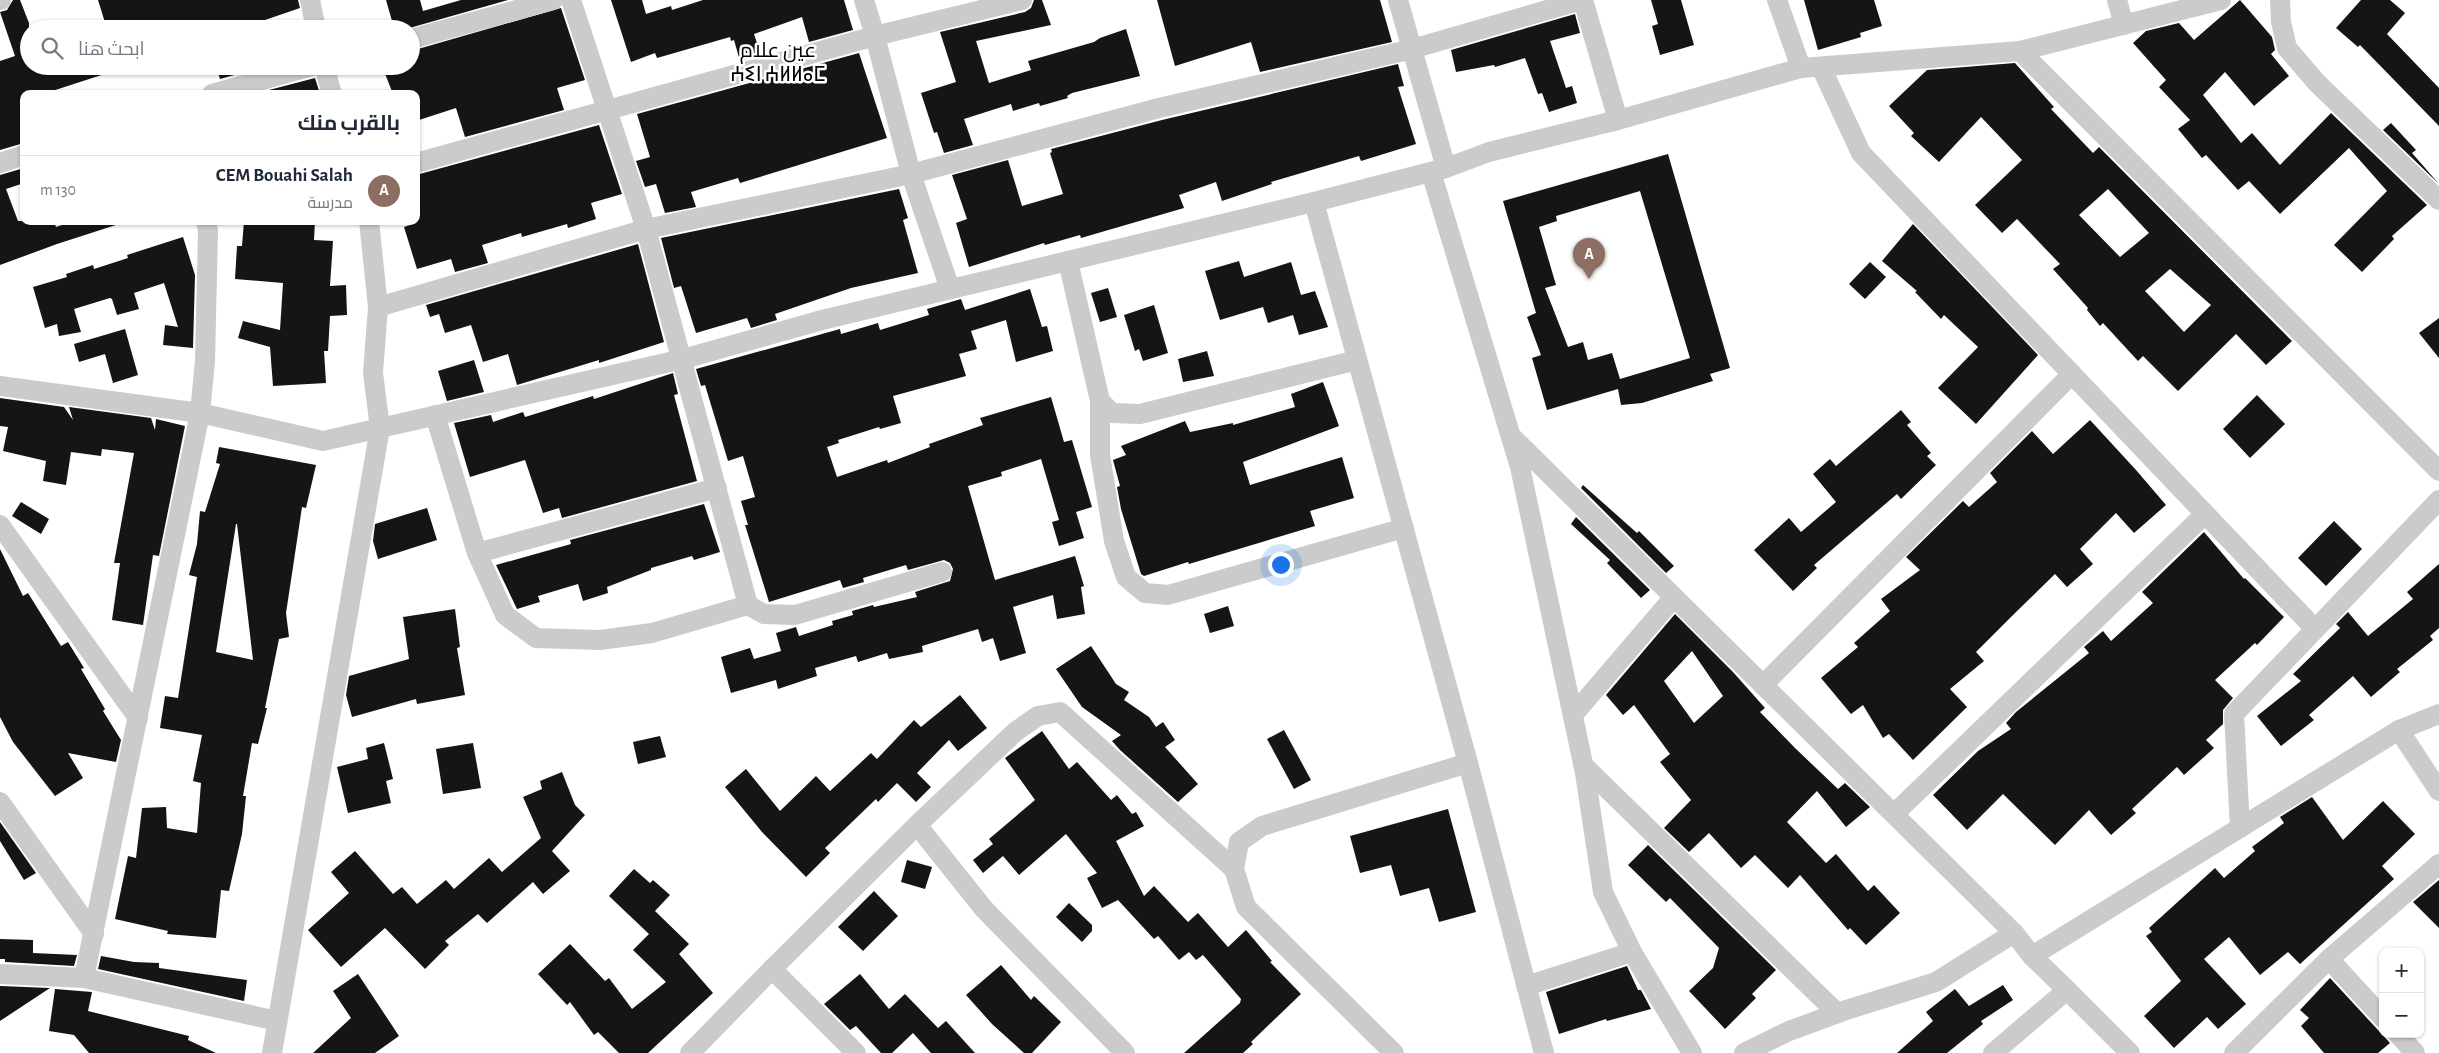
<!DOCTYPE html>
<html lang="ar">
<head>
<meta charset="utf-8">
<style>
  :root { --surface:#fff; --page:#f2f2f3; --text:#1f2937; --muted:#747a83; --line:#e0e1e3; --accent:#d93025 }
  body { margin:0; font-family:"Alegreya Sans",Cairo,"Noto Sans Tifinagh",sans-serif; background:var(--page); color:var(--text); direction:rtl }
  .controls { position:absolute; right:15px; bottom:15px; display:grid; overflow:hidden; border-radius:10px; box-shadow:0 1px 4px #0004 }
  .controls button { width:45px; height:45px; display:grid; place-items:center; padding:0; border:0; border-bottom:1px solid var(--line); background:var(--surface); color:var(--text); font:25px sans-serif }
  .you { position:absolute; left:1280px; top:564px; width:18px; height:18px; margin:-12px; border:4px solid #fff; border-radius:50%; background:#1a73e8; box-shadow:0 0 0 8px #1a73e833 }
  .badge { display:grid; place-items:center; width:32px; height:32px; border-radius:50%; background:var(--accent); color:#fff; font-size:16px; font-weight:700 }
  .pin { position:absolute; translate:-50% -41px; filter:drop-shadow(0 1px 2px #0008) }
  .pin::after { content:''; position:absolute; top:26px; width:18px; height:15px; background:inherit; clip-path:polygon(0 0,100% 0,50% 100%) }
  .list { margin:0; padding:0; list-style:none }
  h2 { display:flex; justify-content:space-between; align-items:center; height:65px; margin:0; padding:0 20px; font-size:21px }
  h2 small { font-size:16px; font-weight:400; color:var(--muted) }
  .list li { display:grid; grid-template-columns:32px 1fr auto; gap:15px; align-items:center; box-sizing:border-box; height:70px; padding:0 20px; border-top:1px solid var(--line) }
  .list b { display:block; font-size:19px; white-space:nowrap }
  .list p { margin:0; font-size:16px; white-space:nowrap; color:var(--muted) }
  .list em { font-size:16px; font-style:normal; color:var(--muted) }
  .icon { flex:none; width:28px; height:28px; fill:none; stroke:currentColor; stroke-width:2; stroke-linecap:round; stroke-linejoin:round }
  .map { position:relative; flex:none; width:2439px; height:1053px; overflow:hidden; direction:ltr }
  .search { position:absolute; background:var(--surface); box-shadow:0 1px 4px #0004; left:20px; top:20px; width:400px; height:55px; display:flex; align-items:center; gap:12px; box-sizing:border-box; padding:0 18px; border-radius:28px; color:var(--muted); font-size:19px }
  .panel { position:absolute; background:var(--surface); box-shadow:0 1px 4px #0004; left:20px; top:90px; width:400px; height:135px; border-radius:10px; direction:rtl }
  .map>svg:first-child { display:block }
  .building { fill:#151515; fill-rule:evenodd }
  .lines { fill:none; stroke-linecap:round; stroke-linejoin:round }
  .street { stroke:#cbcbcb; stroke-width:20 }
  .labels { text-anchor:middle; stroke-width:5; stroke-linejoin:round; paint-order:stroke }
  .neighbourhood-label { font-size:21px; fill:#000; stroke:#fff }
</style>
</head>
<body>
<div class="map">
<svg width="2439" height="1053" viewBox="0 0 2439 1053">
  <rect width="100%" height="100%" fill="#fff"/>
  <g class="building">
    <polygon points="13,0 20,0 29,23 29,66 116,66 117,70 43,94 24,94 24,143 0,150 0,61 15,56 0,12 7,10"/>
    <polygon points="98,0 298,0 300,8 239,29 107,29"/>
    <polygon points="386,0 420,0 423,11 461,0 508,0 406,29 380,29 379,24 392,21"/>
    <polygon points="611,0 642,0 646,14 671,6 672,10 703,0 844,0 853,30 809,42 802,17 754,34 761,55 740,61 734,40 731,41 730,37 657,58 655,53 631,62"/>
    <polygon points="1034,0 1042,0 1051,25 976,41 989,83 1031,70 1028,61 1094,42 1100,38 1126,29 1140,76 1072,93 1067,96 1068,98 1040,106 1039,103 1013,111 1011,104 964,119 973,145 944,153 937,132 934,133 921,93 956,82 940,32 1025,12 1031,8"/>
    <polygon points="1157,0 1380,0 1392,42 1260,72 1251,42 1175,66"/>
    <polygon points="1651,0 1681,0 1694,45 1660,55 1652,26 1658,24"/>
    <polygon points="1804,0 1874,0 1882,26 1860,33 1861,37 1818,50"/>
    <polygon points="2240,0 2272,37 2275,50 2271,54 2289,76 2254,106 2225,72 2203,95 2241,143 2252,133 2280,165 2331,113 2427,205 2392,236 2394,239 2362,272 2334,245 2387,191 2349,148 2280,214 2249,181 2238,190 2206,155 2202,158 2178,129 2190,120 2159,87 2166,80 2133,43 2146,31 2179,23 2194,40"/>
    <polygon points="2361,0 2390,0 2405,13 2387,34 2439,88 2439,126 2360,45 2358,47 2336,28"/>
    <polygon points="561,8 585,80 557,88 564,110 465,137 456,108 416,121 416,94 393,94 382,66 411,66 411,51"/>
    <polygon points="1575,14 1580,33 1550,41 1566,88 1572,86 1577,103 1549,112 1542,93 1538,94 1525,58 1495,67 1494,65 1456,72 1451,50"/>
    <polygon points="859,53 887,138 740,183 738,178 691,192 696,207 665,213 656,184 645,187 636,161 650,157 637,114"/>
    <path d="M2015,63L2054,107L2051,109L2093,153L2099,147L2292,341L2266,365L2236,334L2178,391L2143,356L2138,361L2103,323L2100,326L2087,310L2088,308L2053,269L2060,264L2017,219L2002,233L1975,205L2022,160L1981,117L1939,162L1911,136L1914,133L1889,106L1927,70ZM2108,189L2149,233L2120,257L2079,215ZM2170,269L2211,305L2184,332L2145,291Z"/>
    <polygon points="1398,64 1404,86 1398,87 1416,144 1361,161 1359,156 1271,182 1272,184 1222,201 1216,182 1179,195 1184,208 1081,238 1080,235 1045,245 1044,243 969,267 956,223 967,219 952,175 1008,160 1022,206 1063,194 1050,153 1052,152 1051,149 1162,120"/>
    <polygon points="216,66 267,66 220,79"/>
    <polygon points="315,78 320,94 270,94 269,90"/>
    <polygon points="2391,123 2416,150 2412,153 2439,184 2383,130"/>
    <polygon points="599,125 622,194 591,203 596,219 568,228 567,224 522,237 521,233 482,245 488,263 455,272 451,259 417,269 404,227 416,223 416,175"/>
    <path d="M1668,154L1730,368L1710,374L1713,381L1642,403L1621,405L1618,389L1547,410L1532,358L1541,355L1527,317L1536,313L1503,201ZM1640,191L1690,358L1620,379L1612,353L1588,360L1583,342L1568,347L1545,288L1556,285L1539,227L1557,221L1556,216Z"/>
    <polygon points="24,168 24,183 6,189 18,221 54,221 56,227 74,221 118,221 119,224 57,244 0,265 0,175"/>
    <polygon points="899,189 908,218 903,220 918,273 851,288 775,314 777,320 751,328 747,318 696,333 681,286 674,288 661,238"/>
    <polygon points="244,221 290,223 290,221 315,221 314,240 333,241 330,286 346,285 347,315 330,316 328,351 324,351 326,383 273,386 270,347 238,338 243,321 280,330 283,283 235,279 237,246 242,246"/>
    <polygon points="1913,224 2038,355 1976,424 1938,388 1978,347 1944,315 1941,319 1915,292 1917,291 1882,261"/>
    <polygon points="183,237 195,275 193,348 163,345 165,325 178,327 164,283 134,293 139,309 117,315 112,299 110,298 74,309 81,332 59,336 57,324 45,328 33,287 67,277 66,274 93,265 94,269 128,258 127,255"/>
    <polygon points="638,244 664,342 599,363 599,360 517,385 508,354 483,362 471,325 445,333 439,314 430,317 426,305"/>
    <polygon points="1239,261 1244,277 1291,262 1301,295 1315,291 1328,327 1299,335 1293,315 1268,323 1263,307 1220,320 1205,271"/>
    <polygon points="1870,262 1886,277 1865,299 1849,284"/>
    <polygon points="1108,288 1117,317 1100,322 1091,293"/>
    <polygon points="1030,289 1042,327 1047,326 1053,351 1016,362 1006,320 971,331 977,349 959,354 966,376 893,396 901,423 880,429 879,427 838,440 839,443 827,447 837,477 887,460 888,463 930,447 929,444 983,425 980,418 1051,397 1064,442 1072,440 1092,507 1076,512 1084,538 1059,546 1052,522 1059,520 1041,459 1001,472 1002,476 968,486 995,580 1075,556 1084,586 1081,587 1085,614 1057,619 1053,595 1013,607 1026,653 1000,661 993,638 982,642 978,629 922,646 923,652 889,659 887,653 858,662 856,656 815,668 817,676 778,689 776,680 731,693 721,657 750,648 754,659 781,651 776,633 796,627 799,636 833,625 832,621 853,615 852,611 873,605 874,607 917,597 915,592 950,581 953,569 950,563 944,560 908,570 906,565 863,578 864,582 843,588 840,580 769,602 745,525 748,525 741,501 755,497 743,456 728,461 705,385 701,386 696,369 840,329 841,334 878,323 880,330 929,315 927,309 961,299 965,310"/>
    <polygon points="1154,305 1168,353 1143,361 1139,349 1135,351 1124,315"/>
    <polygon points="2439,318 2439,358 2419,333"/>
    <polygon points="125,329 138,375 113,383 105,354 79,362 74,344"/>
    <polygon points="1207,351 1214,376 1183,382 1178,359"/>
    <polygon points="474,360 484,392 447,401 438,371"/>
    <polygon points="673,373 678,394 674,395 697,481 562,518 559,508 543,513 525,460 470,477 454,423 491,415 493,422 523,412 525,417 593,396 594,399"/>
    <polygon points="1323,382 1339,426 1243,462 1250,485 1342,457 1354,498 1310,511 1315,526 1189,564 1188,562 1144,576 1141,574 1121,509 1117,487 1120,486 1113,460 1126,455 1121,446 1185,421 1190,432 1233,423 1233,425 1295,407 1291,394"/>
    <polygon points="2257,395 2285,424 2250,458 2223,429"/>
    <polygon points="0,398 64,407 73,420 69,407 151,418 155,430 156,419 185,426 159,556 153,555 143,625 112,620 120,563 114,563 134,453 102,449 101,456 71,452 66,485 43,481 46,461 3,451 8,427 0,426"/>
    <polygon points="1901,410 1911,422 1907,425 1931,453 1927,456 1936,465 1901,499 1897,494 1814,565 1817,568 1793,591 1754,550 1789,518 1801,532 1836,502 1813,474 1830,459 1836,466"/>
    <polygon points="2090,420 2136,470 2166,505 2134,533 2116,513 2080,549 2093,564 2067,587 2055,574 2012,616 1976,652 1984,661 1950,689 1967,707 1913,760 1889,734 1883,738 1863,705 1851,714 1821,678 1858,647 1854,643 1890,611 1881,599 1920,570 1906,557 1963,501 1969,507 1997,482 1990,473 2032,431 2053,454"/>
    <path d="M219,447L316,465L306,508L302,507L293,567L286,613L289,637L279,639L265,708H267L258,744L252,743L243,796H246L242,834L229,891L221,890L216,938L167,934L168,931L115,919L128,856L136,858L142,808L166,807L167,828L197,833L201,783L193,781L202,735L160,728L165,696L178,698L197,577L189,575L197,544L200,511L205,512L220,464L216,463ZM236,524H237L253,660L216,652Z"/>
    <polygon points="1583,485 1637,533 1639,531 1674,566 1666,573 1581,488"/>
    <polygon points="21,502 49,519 41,534 12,516"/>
    <polygon points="704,504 720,552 694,560 692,556 651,568 651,570 607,587 608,593 583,601 578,584 538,596 540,602 517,609 496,565 571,544 570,540"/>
    <polygon points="427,508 437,540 378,559 373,541 375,524"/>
    <polygon points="1576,517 1650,590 1641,598 1607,563 1610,560 1571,524"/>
    <polygon points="2334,521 2362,549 2326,586 2298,558"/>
    <polygon points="2204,532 2244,579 2245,578 2284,617 2257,645 2255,643 2215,680 2233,698 2223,710 2223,724 2206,740 2214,748 2184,775 2177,767 2132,809 2136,813 2111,835 2089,810 2055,845 2003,794 1967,830 1933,795 1978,751 2011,729 2006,723 2016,712 2089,653 2084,647 2103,631 2111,641 2153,603 2142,592"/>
    <polygon points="0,549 23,596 28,593 61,646 68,642 84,668 81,669 105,709 103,711 121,740 116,762 68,753 83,778 55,796 13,742 0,717"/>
    <polygon points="2439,564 2439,628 2430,636 2433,640 2397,669 2400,672 2371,697 2353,676 2309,715 2314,720 2281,746 2257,716 2301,681 2293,674 2340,628 2336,624 2348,612 2368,636 2413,599 2407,592"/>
    <polygon points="1228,606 1234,626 1210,633 1204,614"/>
    <polygon points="455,609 460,647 457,648 465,695 417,704 416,699 352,717 346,695 349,676 409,659 403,617"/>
    <path d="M1675,614L1733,672L1765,708L1760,712L1795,748L1838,789L1845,783L1870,807L1846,827L1817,791L1787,822L1826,863L1836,854L1868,891L1874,885L1900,913L1866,945L1850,928L1848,930L1800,875L1788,888L1755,855L1741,868L1709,833L1689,852L1664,828L1691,800L1660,762L1670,754L1634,705L1623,715L1606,695ZM1692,651L1723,696L1694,723L1664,681Z"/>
    <polygon points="1091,646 1116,684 1129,692 1124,700 1149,717 1156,727 1163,722 1175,740 1165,747 1198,784 1178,802 1120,750 1112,741 1121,735 1082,707 1056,669"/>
    <polygon points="960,695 987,728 958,751 949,740 917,773 931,787 916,802 897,783 878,802 876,799 825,848 830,853 806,877 762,832 725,787 746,769 780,811 816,776 830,791 871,753 877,759 914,720 921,727"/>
    <polygon points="1284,730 1311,780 1294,789 1267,739"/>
    <polygon points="1042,731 1069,769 1077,762 1111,800 1117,795 1132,814 1136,812 1144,826 1116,841 1144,896 1154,886 1188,922 1198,913 1228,947 1246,930 1272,961 1270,962 1301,994 1251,1042 1253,1044 1243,1053 1184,1053 1240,1003 1241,999 1203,955 1196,960 1189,952 1179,960 1158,936 1154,939 1118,900 1102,908 1087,878 1097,873 1066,834 1019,875 1003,856 983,873 973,860 993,844 989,839 1035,800 1005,758"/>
    <polygon points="660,736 666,757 638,764 633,742"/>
    <polygon points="384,743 393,779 386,781 391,803 348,813 337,767 368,759 366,748"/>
    <polygon points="473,743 481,788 443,794 436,749"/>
    <polygon points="562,772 575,805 585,815 552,851 570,871 543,894 533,882 487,923 478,914 445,941 449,945 425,969 385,928 341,967 308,930 349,893 331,872 355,851 393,894 402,887 417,904 446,880 454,889 489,858 502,872 541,838 523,797 542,789 540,781"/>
    <polygon points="2312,797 2343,840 2383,801 2415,834 2382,866 2394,879 2300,964 2288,952 2260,975 2229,937 2204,959 2246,1004 2218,1029 2207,1017 2174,1048 2144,1016 2181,981 2146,936 2152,932 2149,928 2215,868 2224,878 2255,851 2252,847 2284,823 2280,817"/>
    <polygon points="1448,809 1476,912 1439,922 1429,888 1400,896 1391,865 1360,873 1350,836"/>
    <polygon points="0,822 36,873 24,880 0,841"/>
    <polygon points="1648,845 1776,970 1752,994 1756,998 1725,1029 1689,991 1713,968 1719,948 1670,898 1666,902 1628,865"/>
    <polygon points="907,860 932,867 925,889 901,882"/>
    <polygon points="634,869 650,883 653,880 670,895 655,911 689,944 679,954 713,993 648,1053 619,1053 598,1032 594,1035 570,1002 567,1005 538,974 570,944 605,981 609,978 632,1009 666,982 633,950 649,934 609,896"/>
    <polygon points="2439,880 2439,928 2413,902"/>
    <polygon points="874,891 898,916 863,951 838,927"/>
    <polygon points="1069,903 1092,925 1092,931 1082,942 1056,917"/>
    <polygon points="0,939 33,940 33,953 77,955 74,966 5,962 5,959 0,959"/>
    <polygon points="101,956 134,962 159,963 159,968 247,980 244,1001 98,969"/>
    <polygon points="1001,965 1031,1000 1034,996 1061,1022 1032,1053 1024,1053 992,1024 966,995"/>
    <polygon points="1627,966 1638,990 1641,990 1651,1009 1607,1021 1606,1019 1559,1034 1546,992"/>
    <polygon points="358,974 399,1036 375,1053 313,1053 351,1018 333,991"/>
    <polygon points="860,974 889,1009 905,994 938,1028 946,1021 975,1053 931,1053 913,1033 892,1053 881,1053 856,1026 850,1030 824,1004"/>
    <polygon points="2330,978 2390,1043 2378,1053 2324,1053 2301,1026 2309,1018 2300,1010"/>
    <polygon points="2003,985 2013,1000 1981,1021 1983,1024 1947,1053 1897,1053 1933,1021 1926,1012 1955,989 1969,1006"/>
    <polygon points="0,986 1,986 50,988 0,1021"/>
    <polygon points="55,989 92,992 88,1011 189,1036 188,1040 216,1053 89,1053 74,1035 49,1031"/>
  </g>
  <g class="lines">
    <g class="street">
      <polyline points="0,0 1,0"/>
      <polyline points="310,0 316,29"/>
      <polyline points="571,0 646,229 748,605 764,614 795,615 942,572"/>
      <polyline points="864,0 875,36 911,174 950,289"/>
      <polyline points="1398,0 1446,168"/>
      <polyline points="1583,0 1618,120"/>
      <polyline points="1777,0 1801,68"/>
      <polyline points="2117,0 2124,25"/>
      <polyline points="2280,0 2281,22 2287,48 2317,83 2439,200"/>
      <polyline points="411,39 553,0"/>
      <polyline points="2020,51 2439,471"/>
      <polyline points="324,66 332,94"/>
      <polyline points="1821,67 1861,153 2315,629"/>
      <polyline points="212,94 312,66"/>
      <polyline points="0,163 24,155"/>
      <polyline points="416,163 875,36 1022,0"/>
      <polyline points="1431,172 1520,467 1585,773 1603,892 1632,952 1692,1053"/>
      <polyline points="1314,202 1468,763 1544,1053"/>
      <polyline points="1068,261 1100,401 1112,413 1140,414 1357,360"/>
      <polyline points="378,307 646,229 911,174 1159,108 1412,49 1582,0"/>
      <polyline points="0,386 200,413 323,441 683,359 822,320 1314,202 1446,168 1489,152 1618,120 1801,68 2020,51 2221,0"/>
      <polyline points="1100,401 1100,455 1114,541 1126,577 1145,593 1168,595 1404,528"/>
      <polyline points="435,415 477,553 505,615 536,638 600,640 652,633 748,605"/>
      <polyline points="1511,436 2014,933"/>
      <polyline points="0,525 138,718"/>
      <polyline points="477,553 717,488"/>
      <polyline points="1763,685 2072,374"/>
      <polyline points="1573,715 1674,597"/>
      <polyline points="2399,730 2439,791"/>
      <polyline points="1583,765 1837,1013"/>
      <polyline points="0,802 94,934"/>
      <polyline points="1894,814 2205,514"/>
      <polyline points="917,825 984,909 1125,1053"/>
      <polyline points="2240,828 2234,714 2439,500"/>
      <polyline points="2032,956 2399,730 2439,714"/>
      <polyline points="2329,959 2383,1018"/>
      <polyline points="772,969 917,825 1015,732 1038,716 1060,712 1234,869"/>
      <polyline points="0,974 84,978 277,1021"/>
      <polyline points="84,978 200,413 205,361 208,231 206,221"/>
      <polyline points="1526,986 1632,952"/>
      <polyline points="2067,990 2130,1053"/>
      <polyline points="2398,1034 2415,1053"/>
      <polyline points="272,1053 380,428 373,373 378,307 369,221"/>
      <polyline points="690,1053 772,969 856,1053"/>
      <polyline points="1394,1053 1246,907 1234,869 1239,842 1262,826 1468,763"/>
      <polyline points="1744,1053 1789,1031 1846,1010 1936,982 2014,933 2032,956 2067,990 1993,1053"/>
      <polyline points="2234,1053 2329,959 2439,864"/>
    </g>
  </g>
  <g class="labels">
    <g class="neighbourhood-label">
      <text x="778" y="57">عين علام<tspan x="778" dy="24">ⵄⵉⵏ ⵄⵍⵍⴰⵎ</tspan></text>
    </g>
  </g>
</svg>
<div class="controls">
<button>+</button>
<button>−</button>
</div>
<div class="you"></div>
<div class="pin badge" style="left:1589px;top:279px;background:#8d6e63">A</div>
<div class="search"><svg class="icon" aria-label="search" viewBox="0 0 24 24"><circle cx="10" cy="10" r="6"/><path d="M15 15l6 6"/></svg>ابحث هنا</div>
<section class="panel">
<h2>بالقرب منك<small></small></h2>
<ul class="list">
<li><span class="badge" style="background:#8d6e63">A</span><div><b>CEM Bouahi Salah</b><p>مدرسة</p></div><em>130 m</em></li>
</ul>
</section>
</div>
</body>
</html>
